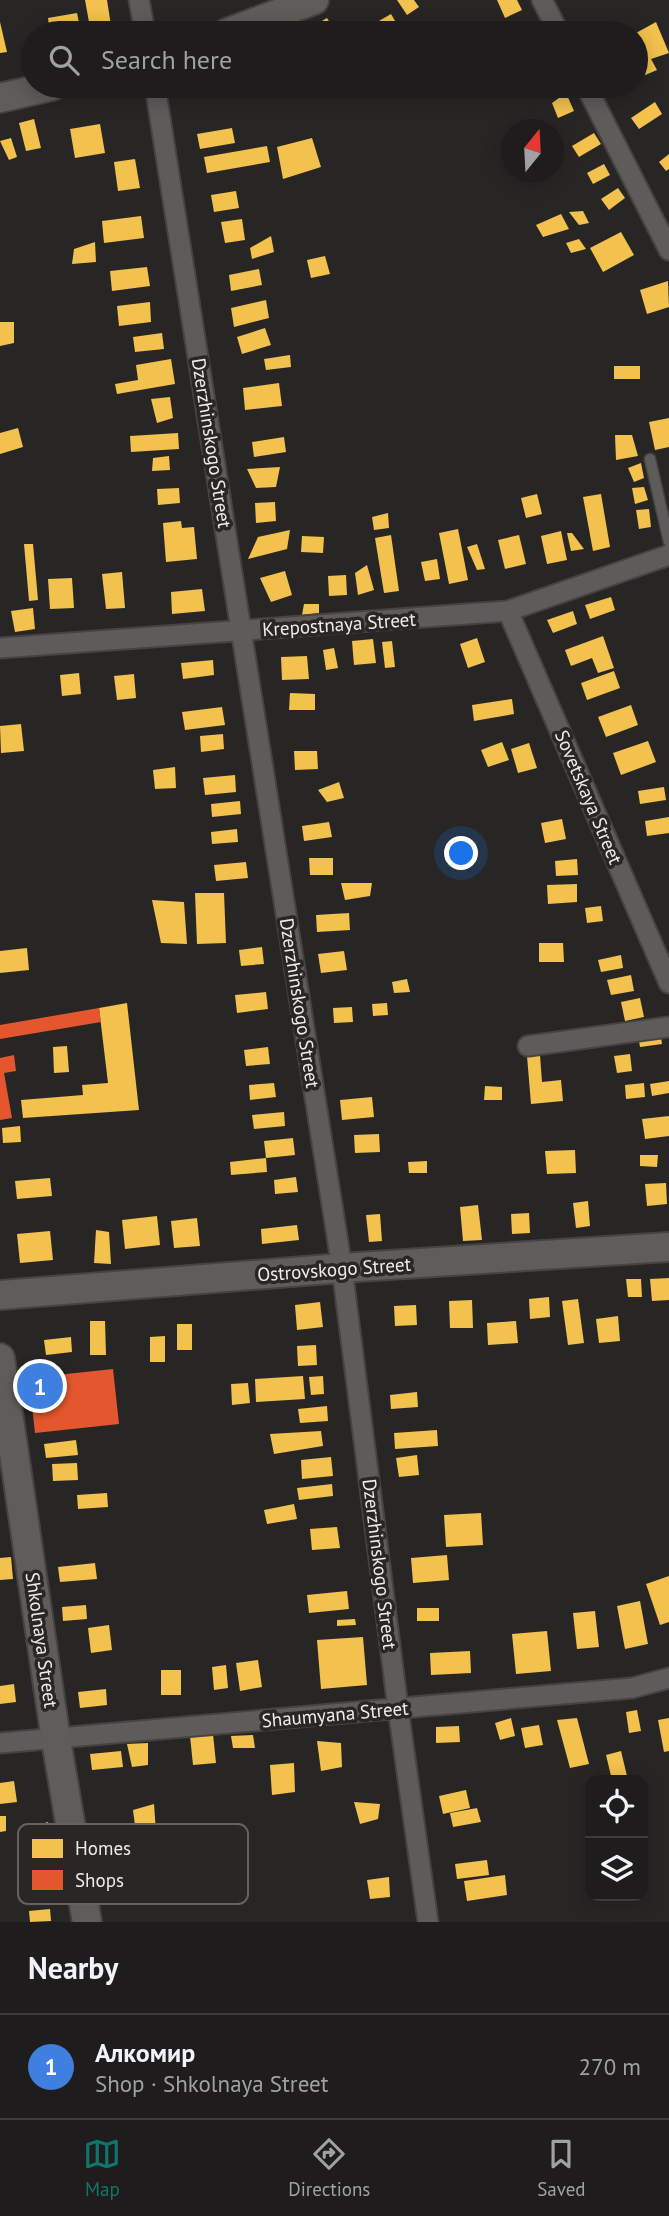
<!DOCTYPE html>
<html lang="en">
<head>
<meta charset="utf-8">
<style>
  :root { --surface:#1e1c1c; --page:#2b2929; --text:#f1f3f6; --muted:#a1a1a3; --line:#3c3a3b; --accent:#0f766e }
  body { margin:0; font-family:"PT Sans",sans-serif; background:var(--page); color:var(--text) }
  .controls { position:absolute; right:21px; bottom:21px; display:grid; overflow:hidden; border-radius:14px; box-shadow:0 4px 18px #0003 }
  .controls button { width:63px; height:63px; display:grid; place-items:center; padding:0; border:0; border-bottom:2px solid var(--line); background:var(--surface); color:var(--text); font:35px sans-serif }
  .compass { position:absolute; left:501px; top:119px; width:63px; height:63px; border-radius:50%; background:var(--surface); box-shadow:0 4px 18px #0003; rotate:18deg }
  .you { position:absolute; left:462px; top:854px; width:24px; height:24px; margin:-18px; border:5px solid #fff; border-radius:50%; background:#1a73e8; box-shadow:0 0 0 10px #1a73e833 }
  .badge { display:grid; place-items:center; width:46px; height:46px; border-radius:50%; background:var(--accent); color:#fff; font-size:23px; font-weight:700 }
  .pin { position:absolute; translate:-50% -50%; border:4px solid #fff; box-shadow:0 2px 7px #0006 }
  .list { margin:0; padding:0; list-style:none }
  h2 { display:flex; justify-content:space-between; align-items:center; height:91px; margin:0; padding:0 28px; font-size:30px }
  h2 small { font-size:23px; font-weight:400; color:var(--muted) }
  .list li { display:grid; grid-template-columns:46px 1fr auto; gap:21px; align-items:center; box-sizing:border-box; height:105px; padding:0 28px; border-top:2px solid var(--line) }
  .list b { display:block; font-size:26px; white-space:nowrap }
  .list p { margin:0; font-size:23px; white-space:nowrap; color:var(--muted) }
  .list em { font-size:23px; font-style:normal; color:var(--muted) }
  .icon { flex:none; width:38px; height:38px; fill:none; stroke:currentColor; stroke-width:2; stroke-linecap:round; stroke-linejoin:round }
  .map { position:relative; flex:none; width:669px; height:1922px; overflow:hidden }
  .search { position:absolute; background:var(--surface); box-shadow:0 4px 18px #0003; left:21px; right:21px; top:21px; height:77px; display:flex; align-items:center; gap:18px; box-sizing:border-box; padding:0 24px; border-radius:38px; color:var(--muted); font-size:26px }
  .sheet { height:196px; background:var(--surface) }
  nav { display:flex; justify-content:space-around; align-items:center; box-sizing:border-box; height:98px; border-top:2px solid var(--line); background:var(--surface); font-size:19px; color:var(--muted) }
  nav a { display:grid; justify-items:center; gap:4px }
  nav .on { color:var(--accent) }
  .map>svg:first-child { display:block }
  .homes { fill:#f2c14e }
  .shops { fill:#e4572e }
  .lines { fill:none; stroke-linecap:round; stroke-linejoin:round }
  .lane-casing { stroke:#454343; stroke-width:13 }
  .street-casing { stroke:#454343; stroke-width:23 }
  .secondary-casing { stroke:#454343; stroke-width:32 }
  .lane { stroke:#5d5c5b; stroke-width:10 }
  .street { stroke:#5d5c5b; stroke-width:19 }
  .secondary { stroke:#5f5c5a; stroke-width:28 }
  .labels { text-anchor:middle; stroke-width:7; stroke-linejoin:round; paint-order:stroke }
  .street-label { font-size:19px; fill:#eeeceb; stroke:#292624 }
  .key { fill:#292624; stroke:#646160; stroke-width:2 }
  .key-label { font-size:19px; fill:#eeeceb }
</style>
</head>
<body>
<div class="map">
<svg width="669" height="1922" viewBox="0 0 669 1922">
  <rect width="100%" height="100%" fill="#282625"/>
  <g class="homes">
    <polygon points="85,0 107,0 112,32 91,33"/>
    <polygon points="397,0 414,0 419,7 407,15"/>
    <polygon points="497,0 517,0 522,10 505,18"/>
    <polygon points="77,13 81,33 50,33 48,18"/>
    <polygon points="391,14 402,33 377,33 372,25"/>
    <polygon points="327,18 336,33 310,33 308,29"/>
    <polygon points="0,22 7,52 0,53"/>
    <polygon points="656,22 669,53 651,59 657,70 636,79 636,33"/>
    <polygon points="190,86 214,86 214,87 191,91"/>
    <polygon points="278,86 292,86 293,88 284,97"/>
    <polygon points="541,86 561,86 545,94"/>
    <polygon points="566,93 574,111 558,118 552,103"/>
    <polygon points="655,102 662,114 639,129 631,118"/>
    <polygon points="34,119 41,148 26,151 19,123"/>
    <polygon points="100,124 105,153 75,158 70,129"/>
    <polygon points="232,128 235,143 200,149 197,134"/>
    <polygon points="594,133 601,144 579,157 572,146"/>
    <polygon points="11,138 17,157 9,160 0,141"/>
    <polygon points="312,138 321,167 283,179 277,147"/>
    <polygon points="267,146 270,162 207,173 204,157"/>
    <polygon points="669,154 669,169 666,171 659,162"/>
    <polygon points="135,159 140,188 118,191 114,162"/>
    <polygon points="604,164 610,175 593,184 587,173"/>
    <polygon points="618,188 625,198 609,210 601,199"/>
    <polygon points="236,191 239,208 214,212 211,195"/>
    <polygon points="583,211 589,223 579,225 569,212"/>
    <polygon points="561,214 569,229 543,237 536,225"/>
    <polygon points="141,216 144,238 104,243 102,221"/>
    <polygon points="242,219 245,240 225,243 221,222"/>
    <polygon points="621,232 634,255 603,272 590,248"/>
    <polygon points="271,236 274,252 252,259 250,248"/>
    <polygon points="579,239 586,249 571,253 566,243"/>
    <polygon points="95,242 96,262 72,264 74,249"/>
    <polygon points="325,256 330,274 311,278 307,260"/>
    <polygon points="147,267 150,286 112,291 110,271"/>
    <polygon points="259,269 262,285 231,291 229,275"/>
    <polygon points="668,281 669,307 647,314 640,290"/>
    <polygon points="266,300 269,318 234,327 231,308"/>
    <polygon points="150,302 151,322 119,326 117,306"/>
    <polygon points="0,322 14,322 14,343 0,346"/>
    <polygon points="265,328 271,345 242,354 237,337"/>
    <polygon points="162,333 164,349 135,352 133,337"/>
    <polygon points="290,355 291,367 266,370 264,359"/>
    <polygon points="171,359 175,384 117,394 115,384 138,380 136,365"/>
    <rect x="614" y="366" width="26" height="13"/>
    <polygon points="279,383 282,406 245,410 243,388"/>
    <polygon points="170,397 173,418 157,423 151,399"/>
    <polygon points="669,418 669,447 655,450 649,422"/>
    <polygon points="18,428 23,447 0,454 0,433"/>
    <polygon points="178,433 179,449 131,452 130,436"/>
    <polygon points="615,435 632,435 638,456 616,460"/>
    <polygon points="284,437 286,452 254,457 252,442"/>
    <polygon points="169,456 170,470 152,471 153,458"/>
    <polygon points="641,463 644,478 634,482 628,468"/>
    <polygon points="280,467 276,487 256,488 247,469"/>
    <polygon points="644,487 648,500 635,504 632,488"/>
    <polygon points="179,488 180,503 158,505 157,489"/>
    <polygon points="537,494 542,514 526,518 521,498"/>
    <polygon points="601,494 610,547 593,551 583,497"/>
    <polygon points="275,502 276,521 256,523 255,503"/>
    <polygon points="649,509 651,527 639,529 636,510"/>
    <polygon points="388,513 389,528 374,530 372,517"/>
    <polygon points="181,521 182,528 194,527 197,559 166,562 163,523"/>
    <polygon points="458,529 468,580 449,584 439,533"/>
    <polygon points="290,530 287,549 248,559 258,537"/>
    <polygon points="561,531 567,560 547,564 541,536"/>
    <polygon points="567,533 572,533 584,549 571,551"/>
    <polygon points="391,535 399,591 384,593 375,538"/>
    <polygon points="519,535 526,564 505,569 498,540"/>
    <polygon points="302,536 324,537 323,553 301,552"/>
    <polygon points="24,544 33,544 38,600 29,601"/>
    <polygon points="477,544 485,569 477,570 467,547"/>
    <polygon points="437,559 440,579 425,581 421,562"/>
    <polygon points="367,565 374,590 358,595 355,573"/>
    <polygon points="285,571 292,595 271,602 260,578"/>
    <polygon points="122,572 125,608 106,609 102,574"/>
    <polygon points="346,575 347,595 329,596 328,576"/>
    <polygon points="72,578 74,608 50,609 48,579"/>
    <polygon points="202,589 205,611 172,614 171,592"/>
    <polygon points="611,597 615,610 590,619 585,605"/>
    <polygon points="304,604 319,604 319,613 302,615"/>
    <polygon points="33,608 35,629 15,632 11,611"/>
    <polygon points="573,611 577,624 553,633 547,620"/>
    <polygon points="603,636 614,668 598,673 592,658 571,666 565,650"/>
    <polygon points="477,638 485,662 468,668 460,644"/>
    <polygon points="373,639 376,663 354,665 352,641"/>
    <polygon points="392,641 395,667 385,668 382,642"/>
    <polygon points="334,648 338,668 326,670 323,650"/>
    <polygon points="307,656 309,679 282,680 281,657"/>
    <polygon points="213,660 214,675 183,679 181,663"/>
    <polygon points="614,671 620,688 587,700 581,683"/>
    <polygon points="79,673 81,694 62,696 60,675"/>
    <polygon points="134,674 136,698 117,700 114,676"/>
    <polygon points="290,693 315,694 315,710 289,710"/>
    <polygon points="512,699 514,714 474,721 472,705"/>
    <polygon points="631,705 638,725 606,737 598,717"/>
    <polygon points="222,707 225,725 185,730 182,712"/>
    <polygon points="21,724 24,751 1,753 0,726"/>
    <polygon points="223,734 224,749 201,752 200,736"/>
    <polygon points="648,741 656,762 621,775 613,753"/>
    <polygon points="502,742 509,760 488,767 481,750"/>
    <polygon points="529,743 537,768 518,773 511,749"/>
    <polygon points="294,751 317,751 318,769 295,770"/>
    <polygon points="175,767 176,788 155,789 153,770"/>
    <polygon points="235,775 236,792 205,795 203,778"/>
    <polygon points="339,782 344,798 327,802 318,790"/>
    <polygon points="664,787 666,800 640,804 638,791"/>
    <polygon points="240,801 241,814 212,817 211,804"/>
    <polygon points="669,817 669,833 647,836 645,821"/>
    <polygon points="562,819 566,839 545,843 541,823"/>
    <polygon points="329,822 332,837 304,841 302,826"/>
    <polygon points="237,829 238,842 212,844 211,832"/>
    <polygon points="309,858 333,858 333,875 310,875"/>
    <polygon points="577,859 578,875 556,876 555,861"/>
    <polygon points="246,862 248,878 216,881 214,865"/>
    <polygon points="341,883 372,883 370,896 345,900"/>
    <polygon points="577,884 577,902 548,904 547,885"/>
    <polygon points="195,893 224,893 226,943 197,944"/>
    <polygon points="152,900 184,902 187,944 161,943"/>
    <polygon points="601,906 603,921 587,923 585,908"/>
    <polygon points="349,913 350,930 317,932 316,915"/>
    <polygon points="539,943 563,943 564,962 539,962"/>
    <polygon points="262,947 264,964 241,966 239,950"/>
    <polygon points="27,948 29,970 0,973 0,951"/>
    <polygon points="344,951 347,970 321,973 318,954"/>
    <polygon points="621,955 623,968 601,972 598,960"/>
    <polygon points="631,975 634,991 611,995 607,980"/>
    <polygon points="407,979 410,992 394,993 392,982"/>
    <polygon points="266,992 268,1009 237,1013 235,995"/>
    <polygon points="640,998 644,1017 625,1021 621,1002"/>
    <polygon points="127,1003 139,1110 23,1118 21,1100 83,1095 82,1085 108,1083 99,1008"/>
    <polygon points="387,1003 388,1015 373,1016 372,1004"/>
    <polygon points="352,1007 353,1022 334,1023 333,1008"/>
    <polygon points="660,1031 662,1044 640,1047 638,1035"/>
    <polygon points="67,1046 69,1072 54,1073 53,1047"/>
    <polygon points="268,1047 270,1064 246,1066 244,1050"/>
    <polygon points="630,1054 632,1071 617,1073 614,1056"/>
    <polygon points="540,1055 542,1082 561,1080 563,1101 531,1104 527,1056"/>
    <polygon points="669,1081 669,1093 652,1096 650,1084"/>
    <polygon points="274,1083 276,1097 250,1100 249,1085"/>
    <polygon points="644,1083 645,1097 626,1099 625,1085"/>
    <polygon points="485,1086 502,1087 502,1100 484,1100"/>
    <polygon points="372,1097 374,1117 342,1120 340,1100"/>
    <polygon points="284,1112 285,1126 254,1129 252,1115"/>
    <polygon points="669,1116 669,1136 645,1139 642,1119"/>
    <polygon points="20,1126 21,1142 3,1143 2,1128"/>
    <polygon points="379,1134 380,1152 355,1153 354,1135"/>
    <polygon points="293,1138 295,1155 266,1158 267,1172 231,1175 230,1162 266,1158 264,1141"/>
    <polygon points="575,1150 576,1173 547,1174 545,1151"/>
    <polygon points="640,1155 658,1155 657,1167 640,1166"/>
    <polygon points="427,1161 427,1173 409,1173 408,1162"/>
    <polygon points="296,1177 298,1192 275,1194 274,1180"/>
    <polygon points="50,1178 52,1196 17,1199 15,1181"/>
    <polygon points="666,1183 667,1204 647,1206 645,1184"/>
    <polygon points="588,1201 590,1226 576,1228 573,1203"/>
    <polygon points="478,1205 482,1240 463,1241 460,1207"/>
    <polygon points="529,1213 530,1233 512,1234 511,1214"/>
    <polygon points="380,1214 382,1241 369,1242 366,1215"/>
    <polygon points="157,1216 160,1245 125,1249 122,1220"/>
    <polygon points="197,1218 200,1246 174,1248 171,1221"/>
    <polygon points="297,1225 299,1240 262,1244 261,1229"/>
    <polygon points="96,1230 109,1232 111,1264 94,1263"/>
    <polygon points="50,1231 53,1260 20,1263 17,1234"/>
    <polygon points="669,1278 669,1300 652,1301 650,1279"/>
    <polygon points="626,1279 641,1279 642,1297 628,1297"/>
    <polygon points="549,1297 550,1317 530,1319 529,1299"/>
    <polygon points="578,1299 584,1343 568,1345 562,1301"/>
    <polygon points="472,1300 473,1328 450,1328 449,1301"/>
    <polygon points="320,1302 323,1327 297,1330 295,1305"/>
    <polygon points="416,1305 417,1325 395,1326 394,1306"/>
    <polygon points="618,1316 620,1341 599,1343 596,1319"/>
    <polygon points="90,1321 105,1321 106,1355 90,1355"/>
    <polygon points="516,1321 518,1343 488,1345 487,1323"/>
    <rect x="177" y="1324" width="15" height="26"/>
    <polygon points="165,1336 165,1362 150,1362 150,1337"/>
    <polygon points="71,1337 72,1352 46,1355 44,1340"/>
    <polygon points="316,1345 317,1365 298,1366 297,1346"/>
    <polygon points="303,1376 305,1399 256,1402 255,1379"/>
    <polygon points="323,1376 324,1394 311,1395 309,1377"/>
    <polygon points="248,1383 250,1403 232,1405 231,1384"/>
    <polygon points="417,1392 418,1407 391,1409 390,1395"/>
    <polygon points="327,1406 328,1421 300,1423 298,1409"/>
    <polygon points="437,1430 438,1446 395,1449 394,1433"/>
    <polygon points="321,1431 323,1446 274,1454 270,1434"/>
    <polygon points="76,1440 78,1455 46,1458 44,1444"/>
    <polygon points="417,1455 419,1475 399,1477 396,1458"/>
    <polygon points="331,1457 333,1476 302,1479 301,1460"/>
    <polygon points="77,1463 78,1480 53,1481 52,1464"/>
    <polygon points="332,1484 333,1496 299,1500 297,1488"/>
    <polygon points="107,1493 108,1507 78,1509 77,1495"/>
    <polygon points="294,1504 297,1519 267,1524 264,1510"/>
    <polygon points="481,1513 483,1545 446,1547 444,1515"/>
    <polygon points="337,1527 340,1548 312,1550 310,1529"/>
    <polygon points="447,1555 449,1580 413,1583 411,1558"/>
    <polygon points="11,1557 13,1579 0,1580 0,1558"/>
    <polygon points="95,1563 97,1579 60,1582 58,1567"/>
    <polygon points="669,1576 669,1622 660,1625 646,1584"/>
    <polygon points="347,1591 349,1609 309,1613 307,1595"/>
    <polygon points="640,1601 648,1644 625,1649 617,1606"/>
    <polygon points="86,1605 87,1619 63,1621 62,1607"/>
    <rect x="417" y="1608" width="22" height="13"/>
    <polygon points="595,1611 599,1647 577,1649 573,1613"/>
    <polygon points="355,1619 356,1625 337,1626 337,1620"/>
    <polygon points="109,1625 112,1650 91,1653 88,1628"/>
    <polygon points="547,1631 551,1671 516,1674 512,1634"/>
    <polygon points="363,1637 367,1685 321,1689 317,1640"/>
    <polygon points="470,1651 471,1673 431,1675 430,1653"/>
    <polygon points="258,1660 262,1687 240,1691 236,1663"/>
    <polygon points="226,1665 228,1688 214,1690 212,1667"/>
    <rect x="161" y="1670" width="20" height="25"/>
    <polygon points="14,1684 16,1702 0,1704 0,1686"/>
    <polygon points="106,1689 107,1705 80,1708 78,1692"/>
    <polygon points="637,1710 641,1731 629,1733 626,1712"/>
    <polygon points="511,1718 515,1736 500,1740 495,1723"/>
    <polygon points="577,1718 589,1764 570,1768 557,1720"/>
    <polygon points="669,1718 669,1751 664,1752 658,1720"/>
    <polygon points="539,1725 543,1745 525,1748 521,1728"/>
    <polygon points="459,1726 460,1742 436,1743 436,1727"/>
    <polygon points="213,1734 216,1763 193,1765 190,1736"/>
    <polygon points="253,1735 255,1748 233,1748 231,1736"/>
    <polygon points="317,1741 341,1743 342,1767 321,1771"/>
    <polygon points="148,1743 148,1765 132,1767 127,1744"/>
    <polygon points="121,1751 123,1767 92,1770 90,1754"/>
    <polygon points="621,1751 627,1776 612,1780 606,1755"/>
    <polygon points="294,1763 295,1792 272,1795 270,1765"/>
    <polygon points="14,1781 17,1802 0,1804 0,1783"/>
    <polygon points="466,1790 470,1808 443,1814 439,1796"/>
    <polygon points="354,1802 380,1804 378,1819 360,1824"/>
    <polygon points="154,1804 156,1832 136,1833 133,1810"/>
    <polygon points="477,1808 481,1822 453,1827 450,1813"/>
    <polygon points="0,1816 6,1816 6,1831 0,1832"/>
    <polygon points="48,1822 50,1842 35,1845 32,1827"/>
    <polygon points="487,1860 489,1875 457,1879 455,1864"/>
    <polygon points="505,1875 507,1895 467,1901 464,1881"/>
    <polygon points="389,1877 390,1897 370,1899 367,1880"/>
    <polygon points="50,1909 51,1921 30,1922 29,1911"/>
  </g>
  <g class="shops">
    <polygon points="99,1008 101,1022 0,1039 0,1025"/>
    <polygon points="14,1055 16,1071 4,1073 12,1118 0,1120 0,1058"/>
    <polygon points="113,1369 119,1424 35,1433 29,1378"/>
  </g>
  <g class="lines">
    <g class="lane-casing">
      <polyline id="lane" points="650,459 669,542"/>
    </g>
    <g class="street-casing">
      <g id="street">
        <polyline points="139,0 145,33"/>
        <polyline points="542,0 559,33"/>
        <polyline points="155,86 342,1268 398,1708 428,1922"/>
        <polyline points="586,86 669,250"/>
        <polyline points="508,611 669,983"/>
        <polyline points="0,648 508,611 669,555"/>
        <polyline points="528,1046 669,1027"/>
        <polyline points="0,1743 632,1688 669,1678"/>
      </g>
    </g>
    <g class="secondary-casing">
      <g id="secondary">
        <polyline points="227,33 314,0"/>
        <polyline points="0,98 52,86"/>
        <polyline points="0,1295 342,1268 669,1247"/>
        <polyline points="0,1358 56,1740 87,1922"/>
      </g>
    </g>
    <use href="#lane" class="lane"/>
    <use href="#street" class="street"/>
    <use href="#secondary" class="secondary"/>
  </g>
  <g class="labels">
    <g class="street-label">
      <text transform="translate(212 443) rotate(81)" y="7">Dzerzhinskogo Street</text>
      <text transform="translate(339 624) rotate(-4)" y="7">Krepostnaya Street</text>
      <text transform="translate(589 797) rotate(67)" y="7">Sovetskaya Street</text>
      <text transform="translate(300 1003) rotate(81)" y="7">Dzerzhinskogo Street</text>
      <text transform="translate(334 1269) rotate(-4)" y="7">Ostrovskogo Street</text>
      <text transform="translate(380 1564) rotate(83)" y="7">Dzerzhinskogo Street</text>
      <text transform="translate(42 1640) rotate(82)" y="7">Shkolnaya Street</text>
      <text transform="translate(335 1714) rotate(-5)" y="7">Shaumyana Street</text>
    </g>
  </g>
  <rect x="18" y="1824" width="230" height="80" rx="10" class="key"/>
  <rect x="32" y="1839" width="31" height="19" fill="#f2c14e"/>
  <rect x="32" y="1870" width="31" height="20" fill="#e4572e"/>
  <g class="key-label">
    <text x="75" y="1855">Homes</text>
    <text x="75" y="1887">Shops</text>
  </g>
</svg>
<div class="controls">
<button><svg class="icon" aria-label="locate" viewBox="0 0 24 24"><circle cx="12" cy="12" r="6"/><path d="M12 2v4M12 18v4M2 12h4M18 12h4"/></svg></button>
<button><svg class="icon" aria-label="layers" viewBox="0 0 24 24"><path d="M12 4l9 5-9 5-9-5zM3 14l9 5 9-5"/></svg></button>
</div>
<svg class="compass" viewBox="-18 -18 36 36"><path d="M0-13l5 13h-10z" fill="#e53935"/><path d="M0 13l5-13h-10z" fill="#a1a1a3"/></svg>
<div class="you"></div>
<div class="pin badge" style="left:40px;top:1386px;background:#3f7fe0">1</div>
<div class="search"><svg class="icon" aria-label="search" viewBox="0 0 24 24"><circle cx="10" cy="10" r="6"/><path d="M15 15l6 6"/></svg>Search here</div>
</div>
<section class="sheet">
<h2>Nearby<small></small></h2>
<ul class="list">
<li><span class="badge" style="background:#3f7fe0">1</span><div><b>Алкомир</b><p>Shop · Shkolnaya Street</p></div><em>270 m</em></li>
</ul>
</section>
<nav>
<a class="on"><svg class="icon" aria-label="map" viewBox="0 0 24 24"><path d="M3 6l6-2 6 2 6-2v14l-6 2-6-2-6 2zM9 4v14M15 6v14"/></svg>Map</a>
<a><svg class="icon" aria-label="directions" viewBox="0 0 24 24"><path d="M12 3l9 9-9 9-9-9zM9 14v-3h6M13 9l2 2-2 2"/></svg>Directions</a>
<a><svg class="icon" aria-label="saved" viewBox="0 0 24 24"><path d="M7 4h10v16l-5-4-5 4z"/></svg>Saved</a>
</nav>
</body>
</html>
